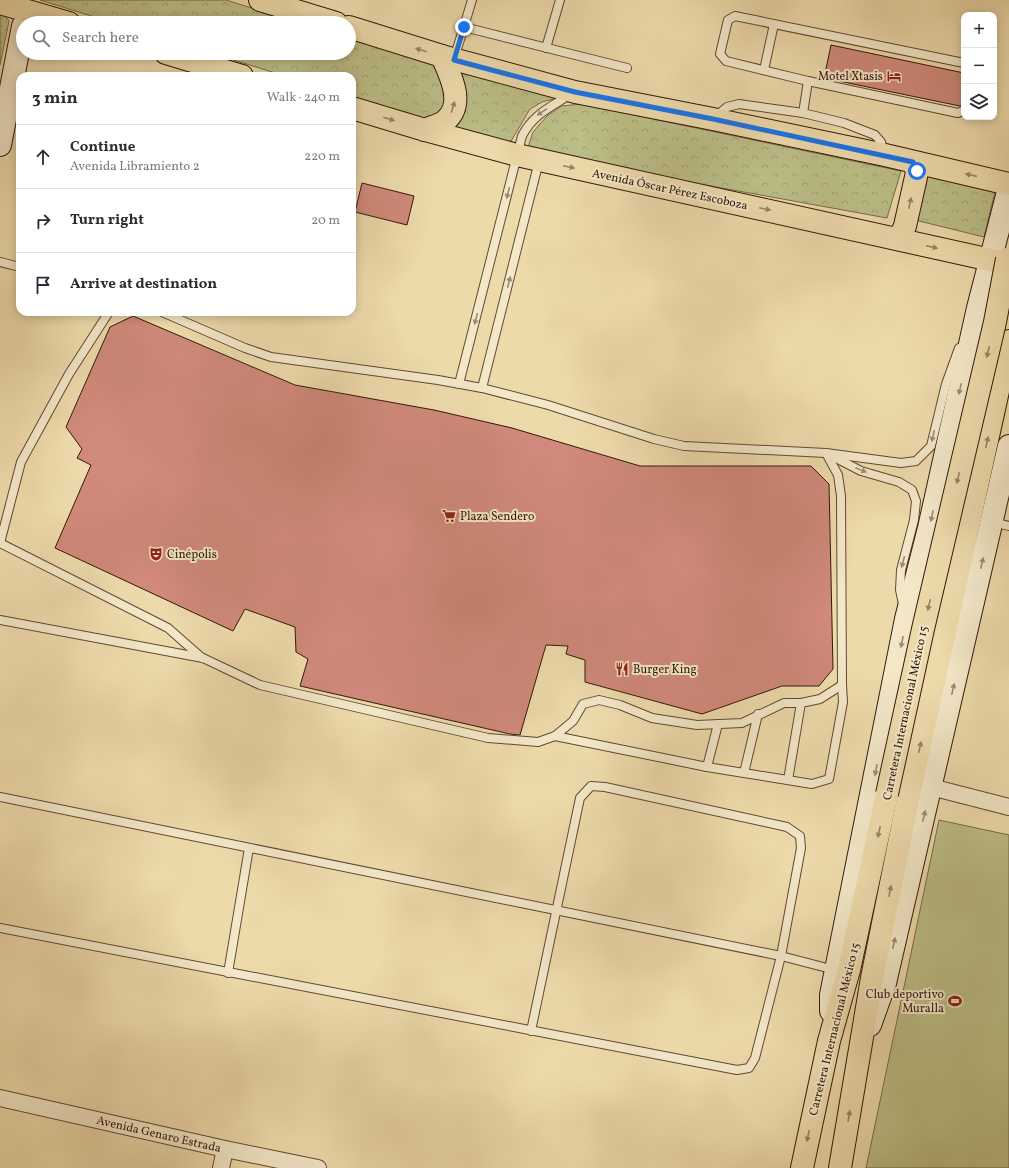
<!DOCTYPE html>
<html lang="en">
<head>
<meta charset="utf-8">
<style>
  :root { --surface:#fff; --page:#f2f2f3; --text:#2b2b33; --muted:#7c7c81; --line:#e1e1e2 }
  body { margin:0; font-family:Vollkorn,serif; background:var(--page); color:var(--text) }
  .controls { position:absolute; right:12px; top:12px; display:grid; overflow:hidden; border-radius:8px; box-shadow:0 2px 10px #0003 }
  .controls button { width:36px; height:36px; display:grid; place-items:center; padding:0; border:0; border-bottom:1px solid var(--line); background:var(--surface); color:var(--text); font:20px sans-serif }
  .stop { position:absolute; width:12px; height:12px; margin:-9px; border:3px solid #1a73e8; border-radius:50%; background:#fff }
  .stop.end { background:#1a73e8; border-color:#fff; box-shadow:0 1px 4px #0008 }
  .list { margin:0; padding:0; list-style:none }
  h2 { display:flex; justify-content:space-between; align-items:center; height:52px; margin:0; padding:0 16px; font-size:17px }
  h2 small { font-size:13px; font-weight:400; color:var(--muted) }
  .list li { display:grid; grid-template-columns:26px 1fr auto; gap:12px; align-items:center; box-sizing:border-box; height:64px; padding:0 16px; border-top:1px solid var(--line) }
  .list b { display:block; font-size:15px; white-space:nowrap }
  .list p { margin:0; font-size:13px; white-space:nowrap; color:var(--muted) }
  .list em { font-size:13px; font-style:normal; color:var(--muted) }
  .icon { flex:none; width:22px; height:22px; fill:none; stroke:currentColor; stroke-width:2; stroke-linecap:round; stroke-linejoin:round }
  .map { position:relative; flex:none; width:1009px; height:1168px; overflow:hidden }
  .search { position:absolute; background:var(--surface); box-shadow:0 2px 10px #0003; left:16px; top:16px; width:340px; height:44px; display:flex; align-items:center; gap:10px; box-sizing:border-box; padding:0 14px; border-radius:22px; color:var(--muted); font-size:15px }
  .panel { position:absolute; background:var(--surface); box-shadow:0 2px 10px #0003; left:16px; top:72px; width:340px; height:244px; border-radius:12px }
  .map>svg:first-child { display:block }
  .grass { fill:url(#grass-dots); stroke:#776b48 }
  .forest { fill:url(#forest-crowns); stroke:#776b48 }
  .garden { fill:#bcbe87; stroke:#776b48 }
  .building { fill:#d0897b; stroke:#321809 }
  .lines { fill:none; stroke-linecap:round; stroke-linejoin:round }
  .lane-casing { stroke:#614832; stroke-width:10 }
  .street-casing { stroke:#614832; stroke-width:18 }
  .secondary-casing { stroke:#321809; stroke-width:24 }
  .primary-casing { stroke:#321809; stroke-width:24 }
  .highway-casing { stroke:#321809; stroke-width:24 }
  .lane { stroke:#f3e7c8; stroke-width:8 }
  .street { stroke:#f3e7c8; stroke-width:16 }
  .secondary { stroke:#f3e7c8; stroke-width:22 }
  .primary { stroke:#eddaab; stroke-width:22 }
  .highway { stroke:#eddaab; stroke-width:22 }
  .highway-bridge-casing { stroke:#321809; stroke-width:24; stroke-linecap:butt }
  .highway-bridge { stroke:#eddaab; stroke-width:22 }
  .oneway { fill:#998362 }
  .oneway2 { fill:#9c8a72 }
  .route { stroke:#1a73e8; stroke-width:5 }
  .labels { text-anchor:middle; stroke-width:4; stroke-linejoin:round; paint-order:stroke }
  .poi-label { font-size:12px; fill:#321809; stroke:#f3e7c8; text-anchor:start }
  .street-label { font-size:12px; fill:#321809; stroke:#f3e7c8 }
</style>
</head>
<body>
<div class="map">
<svg width="1009" height="1168" viewBox="0 0 1009 1168">
  <defs>
    <pattern id="grass-dots" width="8" height="8" patternUnits="userSpaceOnUse"><rect width="8" height="8" fill="#bcbe87"/><path d="M2 2h.1M6 6h.1" fill="none" stroke="#a2a373" stroke-width="1.8" stroke-linecap="round"/></pattern>
    <pattern id="forest-crowns" width="20" height="18" patternUnits="userSpaceOnUse"><rect width="20" height="18" fill="#bcbe87"/><path d="M2 6a3 3 0 1 1 6 0M12 15a3 3 0 1 1 6 0" fill="none" stroke="#a2a373"/></pattern>
  </defs>
  <rect width="100%" height="100%" fill="#eddaab"/>
  <filter id="stains"><feTurbulence type="fractalNoise" baseFrequency=".005" numOctaves="4"/><feColorMatrix values="0 0 0 0 .2 0 0 0 0 .09 0 0 0 0 .02 0 0 0 .5 -.17"/></filter>
  <radialGradient id="worn" r=".72"><stop offset=".6" stop-color="#630" stop-opacity="0"/><stop offset="1" stop-color="#630" stop-opacity=".3"/></radialGradient>
  <polygon class="grass" points="0,10 9,21 0,65"/>
  <g class="forest">
    <polygon points="40,0 226,0 300,23 114,23"/>
    <polygon points="349,38 433,64 443,72 446,107 428,120 352,97 352,76 285,76 211,53 349,53"/>
    <polygon points="458,68 557,98 542,102 530,109 510,143 447,127"/>
    <polygon points="582,104 901,171 887,218 529,153 529,144 533,132 547,116 561,106"/>
    <polygon points="928,170 996,188 984,237 915,220"/>
  </g>
  <polygon class="garden" points="939,820 1009,835 1009,1168 866,1168"/>
  <g class="building">
    <polygon points="831,45 964,73 964,105 960,106 824,78"/>
    <polygon points="362,183 414,196 407,225 355,212"/>
    <polygon points="133,316 295,385 434,410 512,428 640,466 811,466 829,484 833,669 819,686 782,686 702,714 585,682 585,660 566,654 568,646 546,645 520,735 510,734 300,686 308,659 296,652 295,627 245,609 233,631 55,548 91,465 77,458 82,449 66,427 110,327"/>
  </g>
  <g class="lines">
    <g class="lane-casing">
      <g id="lane">
        <polyline points="464,27 627,68"/>
        <polyline points="546,48 560,0"/>
        <polyline points="454,59 472,0"/>
        <polyline points="964,63 735,16 728,20 720,54 726,61 808,81 958,113 964,110"/>
        <polyline points="764,70 774,24"/>
        <polyline points="803,113 808,81"/>
        <polyline points="715,117 727,107 739,104 803,113 844,123 875,135 881,142 884,153"/>
        <polyline points="0,262 20,267"/>
        <polyline points="162,312 245,348 271,357 438,380 482,388 548,405 654,439 684,446 826,453 901,463 916,461 931,446 946,384 959,348"/>
        <path d="M459,384L522,136C533,114 551,107 571,94"/>
        <polyline points="482,388 539,161"/>
        <polyline points="832,456 861,471 899,482 912,490 916,501 914,520 901,570 900,590 903,604"/>
        <polyline points="993,522 1009,526"/>
        <polyline points="0,543 21,462 69,374 109,312"/>
        <polyline points="0,543 168,628 202,658"/>
        <polyline points="0,620 203,658 260,685 488,738 538,742 555,736 573,721 583,704 599,700 620,705 652,718 697,725 742,723 784,703 801,703 820,699 842,685 841,496 838,475 826,453"/>
        <polyline points="555,736 707,767 718,724"/>
        <polyline points="707,767 744,773 758,714"/>
        <polyline points="744,773 812,784 829,779 843,702 842,685"/>
        <polyline points="788,780 801,703"/>
        <polyline points="0,797 781,956 835,970"/>
        <path d="M0,928C246,976 492,1023 737,1070L749,1068L755,1058L781,956L801,848L800,836L787,827L605,787L591,786L580,798L531,1031"/>
        <polyline points="228,973 249,848"/>
      </g>
    </g>
    <g class="street-casing">
      <g id="street">
        <polyline points="931,787 1009,807"/>
        <polyline points="0,1098 225,1149 318,1168"/>
        <polyline points="221,1168 225,1149"/>
      </g>
    </g>
    <g class="secondary-casing">
      <g id="secondary">
        <polyline points="0,145 23,26"/>
        <polyline points="831,1011 831,995 906,619 929,528 978,308 1009,188"/>
        <polyline points="870,1025 885,983 1009,446"/>
      </g>
    </g>
    <g class="primary-casing">
      <g id="primary">
        <polyline points="260,0 336,23"/>
        <polyline points="0,3 69,23"/>
        <polyline points="349,27 442,56 575,92 713,119 885,155 1009,184"/>
        <polyline points="166,53 242,76"/>
        <polyline points="352,108 425,130 517,155 1009,264"/>
        <path d="M425,130C431,127 440,125 445,121C466,104 450,75 442,56"/>
        <polyline points="896,238 902,233 905,226 916,177 917,171 913,162"/>
      </g>
    </g>
    <g class="highway-casing">
      <g id="highway">
        <polyline points="802,1168 829,1041 849,970 887,794"/>
        <polyline points="840,1168 872,978 908,799 1009,341"/>
      </g>
    </g>
    <use href="#lane" class="lane"/>
    <use href="#street" class="street"/>
    <use href="#secondary" class="secondary"/>
    <use href="#primary" class="primary"/>
    <use href="#highway" class="highway"/>
    <g class="highway-bridge-casing">
      <polyline id="highway-bridge" points="887,794 923,629 995,322 1007,259"/>
    </g>
    <use href="#highway-bridge" class="highway-bridge"/>
  </g>
  <defs><path id="oneway-solid" d="M-6-.8H1V-3.2L6.5 0L1 3.2V.8H-6Z"/></defs>
  <g class="oneway">
    <use href="#oneway-solid" transform="translate(421 50) rotate(-162)"/>
    <use href="#oneway-solid" transform="translate(453 107) rotate(-73)"/>
    <use href="#oneway-solid" transform="translate(389 119) rotate(17)"/>
    <use href="#oneway-solid" transform="translate(569 167) rotate(12)"/>
    <use href="#oneway-solid" transform="translate(971 175) rotate(-167)"/>
    <use href="#oneway-solid" transform="translate(910 203) rotate(-77)"/>
    <use href="#oneway-solid" transform="translate(765 209) rotate(12)"/>
    <use href="#oneway-solid" transform="translate(932 247) rotate(13)"/>
    <use href="#oneway-solid" transform="translate(988 352) rotate(103)"/>
    <use href="#oneway-solid" transform="translate(987 442) rotate(-78)"/>
    <use href="#oneway-solid" transform="translate(958 478) rotate(103)"/>
    <use href="#oneway-solid" transform="translate(929 605) rotate(103)"/>
    <use href="#oneway-solid" transform="translate(920 747) rotate(-78)"/>
    <use href="#oneway-solid" transform="translate(879 832) rotate(102)"/>
    <use href="#oneway-solid" transform="translate(890 891) rotate(-79)"/>
    <use href="#oneway-solid" transform="translate(849 1116) rotate(-80)"/>
    <use href="#oneway-solid" transform="translate(808 1136) rotate(102)"/>
  </g>
  <g class="oneway2">
    <use href="#oneway-solid" transform="translate(542 112) rotate(146)"/>
    <use href="#oneway-solid" transform="translate(508 193) rotate(104)"/>
    <use href="#oneway-solid" transform="translate(509 282) rotate(-76)"/>
    <use href="#oneway-solid" transform="translate(476 319) rotate(104)"/>
    <use href="#oneway-solid" transform="translate(960 389) rotate(103)"/>
    <use href="#oneway-solid" transform="translate(933 436) rotate(103)"/>
    <use href="#oneway-solid" transform="translate(861 470) rotate(22)"/>
    <use href="#oneway-solid" transform="translate(932 516) rotate(102)"/>
    <use href="#oneway-solid" transform="translate(903 562) rotate(104)"/>
    <use href="#oneway-solid" transform="translate(982 563) rotate(-77)"/>
    <use href="#oneway-solid" transform="translate(902 642) rotate(101)"/>
    <use href="#oneway-solid" transform="translate(953 689) rotate(-77)"/>
    <use href="#oneway-solid" transform="translate(876 770) rotate(101)"/>
    <use href="#oneway-solid" transform="translate(924 816) rotate(-76)"/>
    <use href="#oneway-solid" transform="translate(894 943) rotate(-78)"/>
  </g>
  <g class="lines">
    <polyline class="route" points="464,27 454,60 575,92 713,119 913,162 917,171"/>
  </g>
  <defs>
    <g id="hotel-bare" transform="scale(1.08)"><path d="M-6-4.5h1.5V1H6V5H4.5V3h-9V5H-6ZM-4 0a1.8 1.8 0 1 1 3.6 0ZM.5 0V-2.5h3Q6-2.5 6 0Z" fill="#8f2418" stroke="#f3e7c8" stroke-width="2.5" paint-order="stroke"/></g>
    <g id="supermarket-bare" transform="scale(1.08)"><path d="M-6-5.5h2.5l.6 2H6L4.5 2H-2.5L-4.4-4H-6ZM-1.5 3.2a1.3 1.3 0 1 0 .1 0ZM3 3.2a1.3 1.3 0 1 0 .1 0Z" fill="#8f2418" stroke="#f3e7c8" stroke-width="2.5" paint-order="stroke"/></g>
    <g id="theatre-bare" transform="scale(1.08)"><path d="M-5-5.5Q0-4 5-5.5V0Q5 5 0 6Q-5 5-5 0ZM-3.3-2.5H-1v1.5H-3.3ZM1-2.5H3.3v1.5H1ZM-2.8 1Q0 5.5 2.8 1Z" fill="#8f2418" stroke="#f3e7c8" stroke-width="2.5" paint-order="stroke"/></g>
    <g id="restaurant-bare" transform="scale(1.08)"><path d="M-5-6h1v4h1v-4h1v4h1v-4h1v5L-1.5 .5V6h-2V.5L-5-1ZM5-6V6H3V1.5H1.5Q1.5-4 5-6Z" fill="#8f2418" stroke="#f3e7c8" stroke-width="2.5" paint-order="stroke"/></g>
    <g id="stadium-bare" transform="scale(1.08)"><path d="M0-5a6.5 5 0 1 0 0 10a6.5 5 0 1 0 0-10ZM-3.5-1.8h7v3.6h-7Z" fill="#8f2418" stroke="#f3e7c8" stroke-width="2.5" paint-order="stroke"/></g>
  </defs>
  <g fill-rule="evenodd">
    <use href="#hotel-bare" x="894" y="76"/>
    <use href="#supermarket-bare" x="449" y="516"/>
    <use href="#theatre-bare" x="156" y="554"/>
    <use href="#restaurant-bare" x="622" y="669"/>
    <use href="#stadium-bare" x="955" y="1001"/>
  </g>
  <g class="labels">
    <g class="poi-label">
      <text x="883" y="80" text-anchor="end">Motel Xtasis</text>
      <text x="460" y="520">Plaza Sendero</text>
      <text x="167" y="558">Cinépolis</text>
      <text x="633" y="673">Burger King</text>
      <text x="944" y="998" text-anchor="end">Club deportivo<tspan x="944" dy="14">Muralla</tspan></text>
    </g>
    <g class="street-label">
      <text transform="translate(670 189) rotate(12)" y="4">Avenida Óscar Pérez Escoboza</text>
      <text transform="translate(905 713) rotate(-78)" y="4">Carretera Internacional México 15</text>
      <text transform="translate(834 1029) rotate(-76)" y="4">Carretera Internacional México 15</text>
      <text transform="translate(159 1134) rotate(13)" y="4">Avenida Genaro Estrada</text>
    </g>
  </g>
  <rect width="100%" height="100%" filter="url(#stains)"/>
  <rect width="100%" height="100%" fill="url(#worn)"/>
</svg>
<div class="controls">
<button>+</button>
<button>−</button>
<button><svg class="icon" aria-label="layers" viewBox="0 0 24 24"><path d="M12 4l9 5-9 5-9-5zM3 14l9 5 9-5"/></svg></button>
</div>
<div class="stop" style="left:917px;top:171px"></div>
<div class="stop end" style="left:464px;top:27px"></div>
<div class="search"><svg class="icon" aria-label="search" viewBox="0 0 24 24"><circle cx="10" cy="10" r="6"/><path d="M15 15l6 6"/></svg>Search here</div>
<section class="panel">
<h2>3 min<small>Walk · 240 m</small></h2>
<ul class="list">
<li><svg class="icon" aria-label="ahead" viewBox="0 0 24 24"><path d="M12 20V5M6 11l6-6 6 6"/></svg><div><b>Continue</b><p>Avenida Libramiento 2</p></div><em>220 m</em></li>
<li><svg class="icon" aria-label="right" viewBox="0 0 24 24"><path d="M7 20v-9h11M14 6l5 5-5 5"/></svg><div><b>Turn right</b></div><em>20 m</em></li>
<li><svg class="icon" aria-label="arrive" viewBox="0 0 24 24"><path d="M6 21V4h12l-3 4 3 4H6"/></svg><div><b>Arrive at destination</b></div></li>
</ul>
</section>
</div>
</body>
</html>
